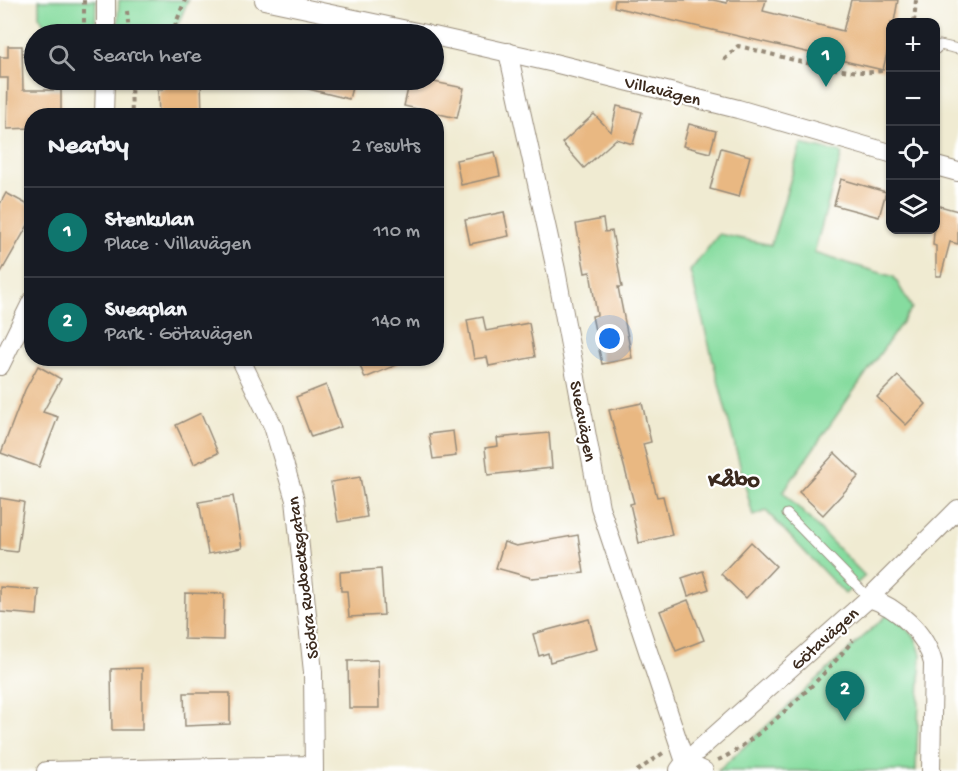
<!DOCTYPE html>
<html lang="en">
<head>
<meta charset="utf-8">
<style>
  :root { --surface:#171b24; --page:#20242c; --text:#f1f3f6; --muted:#9ea1a6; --line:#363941; --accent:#0f766e }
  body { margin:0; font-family:"Gochi Hand",sans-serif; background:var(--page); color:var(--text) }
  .controls { position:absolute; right:18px; top:18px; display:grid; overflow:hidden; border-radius:12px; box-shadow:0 2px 4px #0004 }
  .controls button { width:54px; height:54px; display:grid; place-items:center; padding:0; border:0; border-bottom:2px solid var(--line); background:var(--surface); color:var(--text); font:30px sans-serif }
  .you { position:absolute; left:610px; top:339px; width:21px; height:21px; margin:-15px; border:4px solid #fff; border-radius:50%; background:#1a73e8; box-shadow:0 0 0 9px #1a73e833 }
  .badge { display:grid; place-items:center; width:39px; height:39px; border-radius:50%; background:var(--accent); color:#fff; font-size:20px; font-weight:700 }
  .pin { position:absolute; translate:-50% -50px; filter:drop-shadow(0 2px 3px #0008) }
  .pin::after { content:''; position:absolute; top:32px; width:21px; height:18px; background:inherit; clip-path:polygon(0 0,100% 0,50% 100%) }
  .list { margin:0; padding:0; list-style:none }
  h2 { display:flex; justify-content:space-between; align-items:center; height:78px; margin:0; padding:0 24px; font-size:26px }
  h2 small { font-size:20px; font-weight:400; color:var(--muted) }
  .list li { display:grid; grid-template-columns:39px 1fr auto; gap:18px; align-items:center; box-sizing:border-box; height:90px; padding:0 24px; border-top:2px solid var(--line) }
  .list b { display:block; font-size:22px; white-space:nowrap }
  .list p { margin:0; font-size:20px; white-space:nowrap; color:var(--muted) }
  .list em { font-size:20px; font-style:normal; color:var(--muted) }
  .icon { flex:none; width:33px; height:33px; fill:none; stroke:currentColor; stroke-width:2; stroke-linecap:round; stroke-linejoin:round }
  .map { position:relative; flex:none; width:958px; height:771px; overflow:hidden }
  .search { position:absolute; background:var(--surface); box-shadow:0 2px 4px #0004; left:24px; top:24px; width:420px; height:66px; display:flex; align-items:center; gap:15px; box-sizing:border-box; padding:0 21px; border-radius:33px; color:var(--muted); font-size:22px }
  .panel { position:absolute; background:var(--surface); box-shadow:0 2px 4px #0004; left:24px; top:108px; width:420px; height:258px; border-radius:24px }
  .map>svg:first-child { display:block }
  .green { fill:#86dc9f; stroke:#60835e; stroke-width:1.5 }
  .building { fill:#e9b882 }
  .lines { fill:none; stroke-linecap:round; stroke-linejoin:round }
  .service-casing { stroke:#968a78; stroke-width:11 }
  .minor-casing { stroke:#968a78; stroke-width:20 }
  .path { stroke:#968a78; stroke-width:4; stroke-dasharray:4.5 4.5; stroke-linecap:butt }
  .service { stroke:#fff; stroke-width:9 }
  .minor { stroke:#fff; stroke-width:18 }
  .labels { text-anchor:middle; stroke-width:4.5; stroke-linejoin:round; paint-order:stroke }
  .street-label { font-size:18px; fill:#3b2a1e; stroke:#fff }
  .district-label { font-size:24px; font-weight:bold; fill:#3b2a1e; stroke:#fff }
</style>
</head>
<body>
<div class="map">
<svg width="958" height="771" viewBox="0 0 958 771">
  <rect width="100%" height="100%" fill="#fff"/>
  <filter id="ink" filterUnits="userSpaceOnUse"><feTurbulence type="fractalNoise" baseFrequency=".0167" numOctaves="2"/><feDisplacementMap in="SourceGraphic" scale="12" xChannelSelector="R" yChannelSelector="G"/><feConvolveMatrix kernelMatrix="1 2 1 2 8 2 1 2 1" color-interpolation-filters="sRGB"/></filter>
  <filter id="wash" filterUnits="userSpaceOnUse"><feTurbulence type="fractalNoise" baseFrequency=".008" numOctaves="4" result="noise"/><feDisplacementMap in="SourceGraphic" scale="24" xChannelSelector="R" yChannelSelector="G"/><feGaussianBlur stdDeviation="1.35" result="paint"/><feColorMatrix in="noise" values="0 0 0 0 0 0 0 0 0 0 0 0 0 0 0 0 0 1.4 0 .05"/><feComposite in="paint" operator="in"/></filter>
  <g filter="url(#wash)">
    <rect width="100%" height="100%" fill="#f0ebd2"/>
    <g class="green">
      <polygon points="39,0 96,0 95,34 50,34 39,16"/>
      <polygon points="119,0 188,0 174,34 117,34"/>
      <polygon points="801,144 842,153 814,253 894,277 912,308 783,492 865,576 845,594 766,511 753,516 690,271 719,234 771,245"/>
      <polygon points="890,612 915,637 921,654 916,771 718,771"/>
    </g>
    <g id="blocks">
      <g class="building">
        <polygon points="615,0 713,0 727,3 727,0 766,0 763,11 843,31 851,0 898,0 894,22 891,22 891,36 883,70 614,7"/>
        <polygon points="8,46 22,46 23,90 61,90 61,116 32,116 32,128 7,129 8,78 0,78 0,57 8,57"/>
        <polygon points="162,80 201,80 202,116 159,116 158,90 163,90"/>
        <polygon points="297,80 354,80 349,99 296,86"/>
        <polygon points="410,80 424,80 464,88 457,118 404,106"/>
        <polygon points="617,106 642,112 633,144 616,139 584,168 562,143 594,114 611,132"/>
        <polygon points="689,124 716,131 710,153 683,146"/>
        <polygon points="721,148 750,156 739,197 710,189"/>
        <polygon points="495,152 500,176 461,185 456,160"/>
        <polygon points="841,179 886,192 879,217 834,205"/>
        <polygon points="6,193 32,207 32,218 0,274 0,204"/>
        <polygon points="936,205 958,211 958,244 950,242 941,276 936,276 936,246 933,245"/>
        <polygon points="504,212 509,236 470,244 465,220"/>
        <polygon points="603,219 605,232 612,231 622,287 618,287 632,358 602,364 592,316 597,315 590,272 585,273 576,224"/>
        <polygon points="483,317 486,331 529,323 535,357 489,366 487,357 474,359 467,320"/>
        <polygon points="357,358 411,358 411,359 365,378"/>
        <polygon points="38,366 61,379 43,412 58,417 39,467 1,453 25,390"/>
        <polygon points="898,376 926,404 906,425 877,397"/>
        <polygon points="326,385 341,427 311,437 296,397"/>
        <polygon points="642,403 651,442 643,444 657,497 663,496 672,535 639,543 630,504 634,503 609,410"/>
        <polygon points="201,413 218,453 194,464 176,425"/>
        <polygon points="453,431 456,456 433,459 429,434"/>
        <polygon points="549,433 552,468 488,475 485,448 498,446 497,438"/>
        <polygon points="835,453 859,476 823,515 799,492"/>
        <polygon points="360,477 367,517 338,522 331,482"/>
        <polygon points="233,496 242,548 208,554 199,502"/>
        <polygon points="0,498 24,502 17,552 0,550"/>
        <polygon points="578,535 584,573 532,578 496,568 504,542 516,546"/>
        <polygon points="751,542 776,566 746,598 721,574"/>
        <polygon points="381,569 384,615 349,617 347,591 341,591 340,572"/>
        <polygon points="703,571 709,589 688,596 682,578"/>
        <polygon points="0,587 39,590 37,615 0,612"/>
        <polygon points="185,593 224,594 223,640 184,639"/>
        <polygon points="688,600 704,640 676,651 660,611"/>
        <polygon points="589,619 597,649 550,662 548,653 539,656 533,634"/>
        <polygon points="378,660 379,708 349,708 348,661"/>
        <polygon points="142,668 142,730 112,730 111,669"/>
        <polygon points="184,693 230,693 230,724 185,726"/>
      </g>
    </g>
  </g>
  <g filter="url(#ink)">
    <use href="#blocks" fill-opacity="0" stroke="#968a78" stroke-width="1.5"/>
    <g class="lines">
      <g class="service-casing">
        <g id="service">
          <polyline points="936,49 940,45 958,49"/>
          <polyline points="787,514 869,598"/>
        </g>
      </g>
      <g class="minor-casing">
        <g id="minor">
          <polyline points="264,0 426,34"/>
          <polyline points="106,34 106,0"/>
          <polyline points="434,36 554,63 738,109 890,153"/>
          <polyline points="508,52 556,270 600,507 685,762 704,771"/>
          <polyline points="104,116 105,80"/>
          <polyline points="936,166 958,172"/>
          <polyline points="240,358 273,426 295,500 313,672 314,771"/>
          <polyline points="0,366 32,301"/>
          <path d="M869,598C897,607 926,633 933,663L931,771"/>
          <polyline points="679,770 685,762 869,598 958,509"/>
          <polyline points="46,771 313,765"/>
        </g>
      </g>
      <g class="path">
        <polyline points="84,0 84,34"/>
        <polyline points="127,11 129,34"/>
        <polyline points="914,22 916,0"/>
        <polyline points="168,34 174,28 185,0"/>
        <path d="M724,60L738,46C772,53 863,83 890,68"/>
        <polyline points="131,80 132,116"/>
        <path d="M718,760C753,746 830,671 853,640"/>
        <polyline points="637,771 663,753"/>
      </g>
      <use href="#service" class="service"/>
      <use href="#minor" class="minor"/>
    </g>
  </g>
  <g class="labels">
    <g class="street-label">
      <text transform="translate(663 90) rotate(14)" y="6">Villavägen</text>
      <text transform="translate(584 421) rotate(79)" y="6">Sveavägen</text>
      <text transform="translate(302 578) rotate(-97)" y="6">Södra Rudbecksgatan</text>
      <text transform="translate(824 638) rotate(-42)" y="6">Götavägen</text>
    </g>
    <g class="district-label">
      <text x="734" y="486">Kåbo</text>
    </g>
  </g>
</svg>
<div class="controls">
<button>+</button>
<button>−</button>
<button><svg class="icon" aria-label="locate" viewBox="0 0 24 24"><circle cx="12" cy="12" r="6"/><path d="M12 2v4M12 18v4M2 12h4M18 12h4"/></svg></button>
<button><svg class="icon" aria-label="layers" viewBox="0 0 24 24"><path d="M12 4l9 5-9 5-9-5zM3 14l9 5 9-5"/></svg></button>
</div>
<div class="you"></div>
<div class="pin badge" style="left:826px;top:87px">1</div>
<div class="pin badge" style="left:845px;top:721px">2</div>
<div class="search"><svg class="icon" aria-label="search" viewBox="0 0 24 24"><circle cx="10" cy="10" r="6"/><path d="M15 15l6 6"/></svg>Search here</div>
<section class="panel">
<h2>Nearby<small>2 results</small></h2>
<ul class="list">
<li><span class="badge">1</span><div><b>Stenkulan</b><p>Place · Villavägen</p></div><em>110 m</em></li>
<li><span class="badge">2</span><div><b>Sveaplan</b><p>Park · Götavägen</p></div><em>140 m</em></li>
</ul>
</section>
</div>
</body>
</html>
